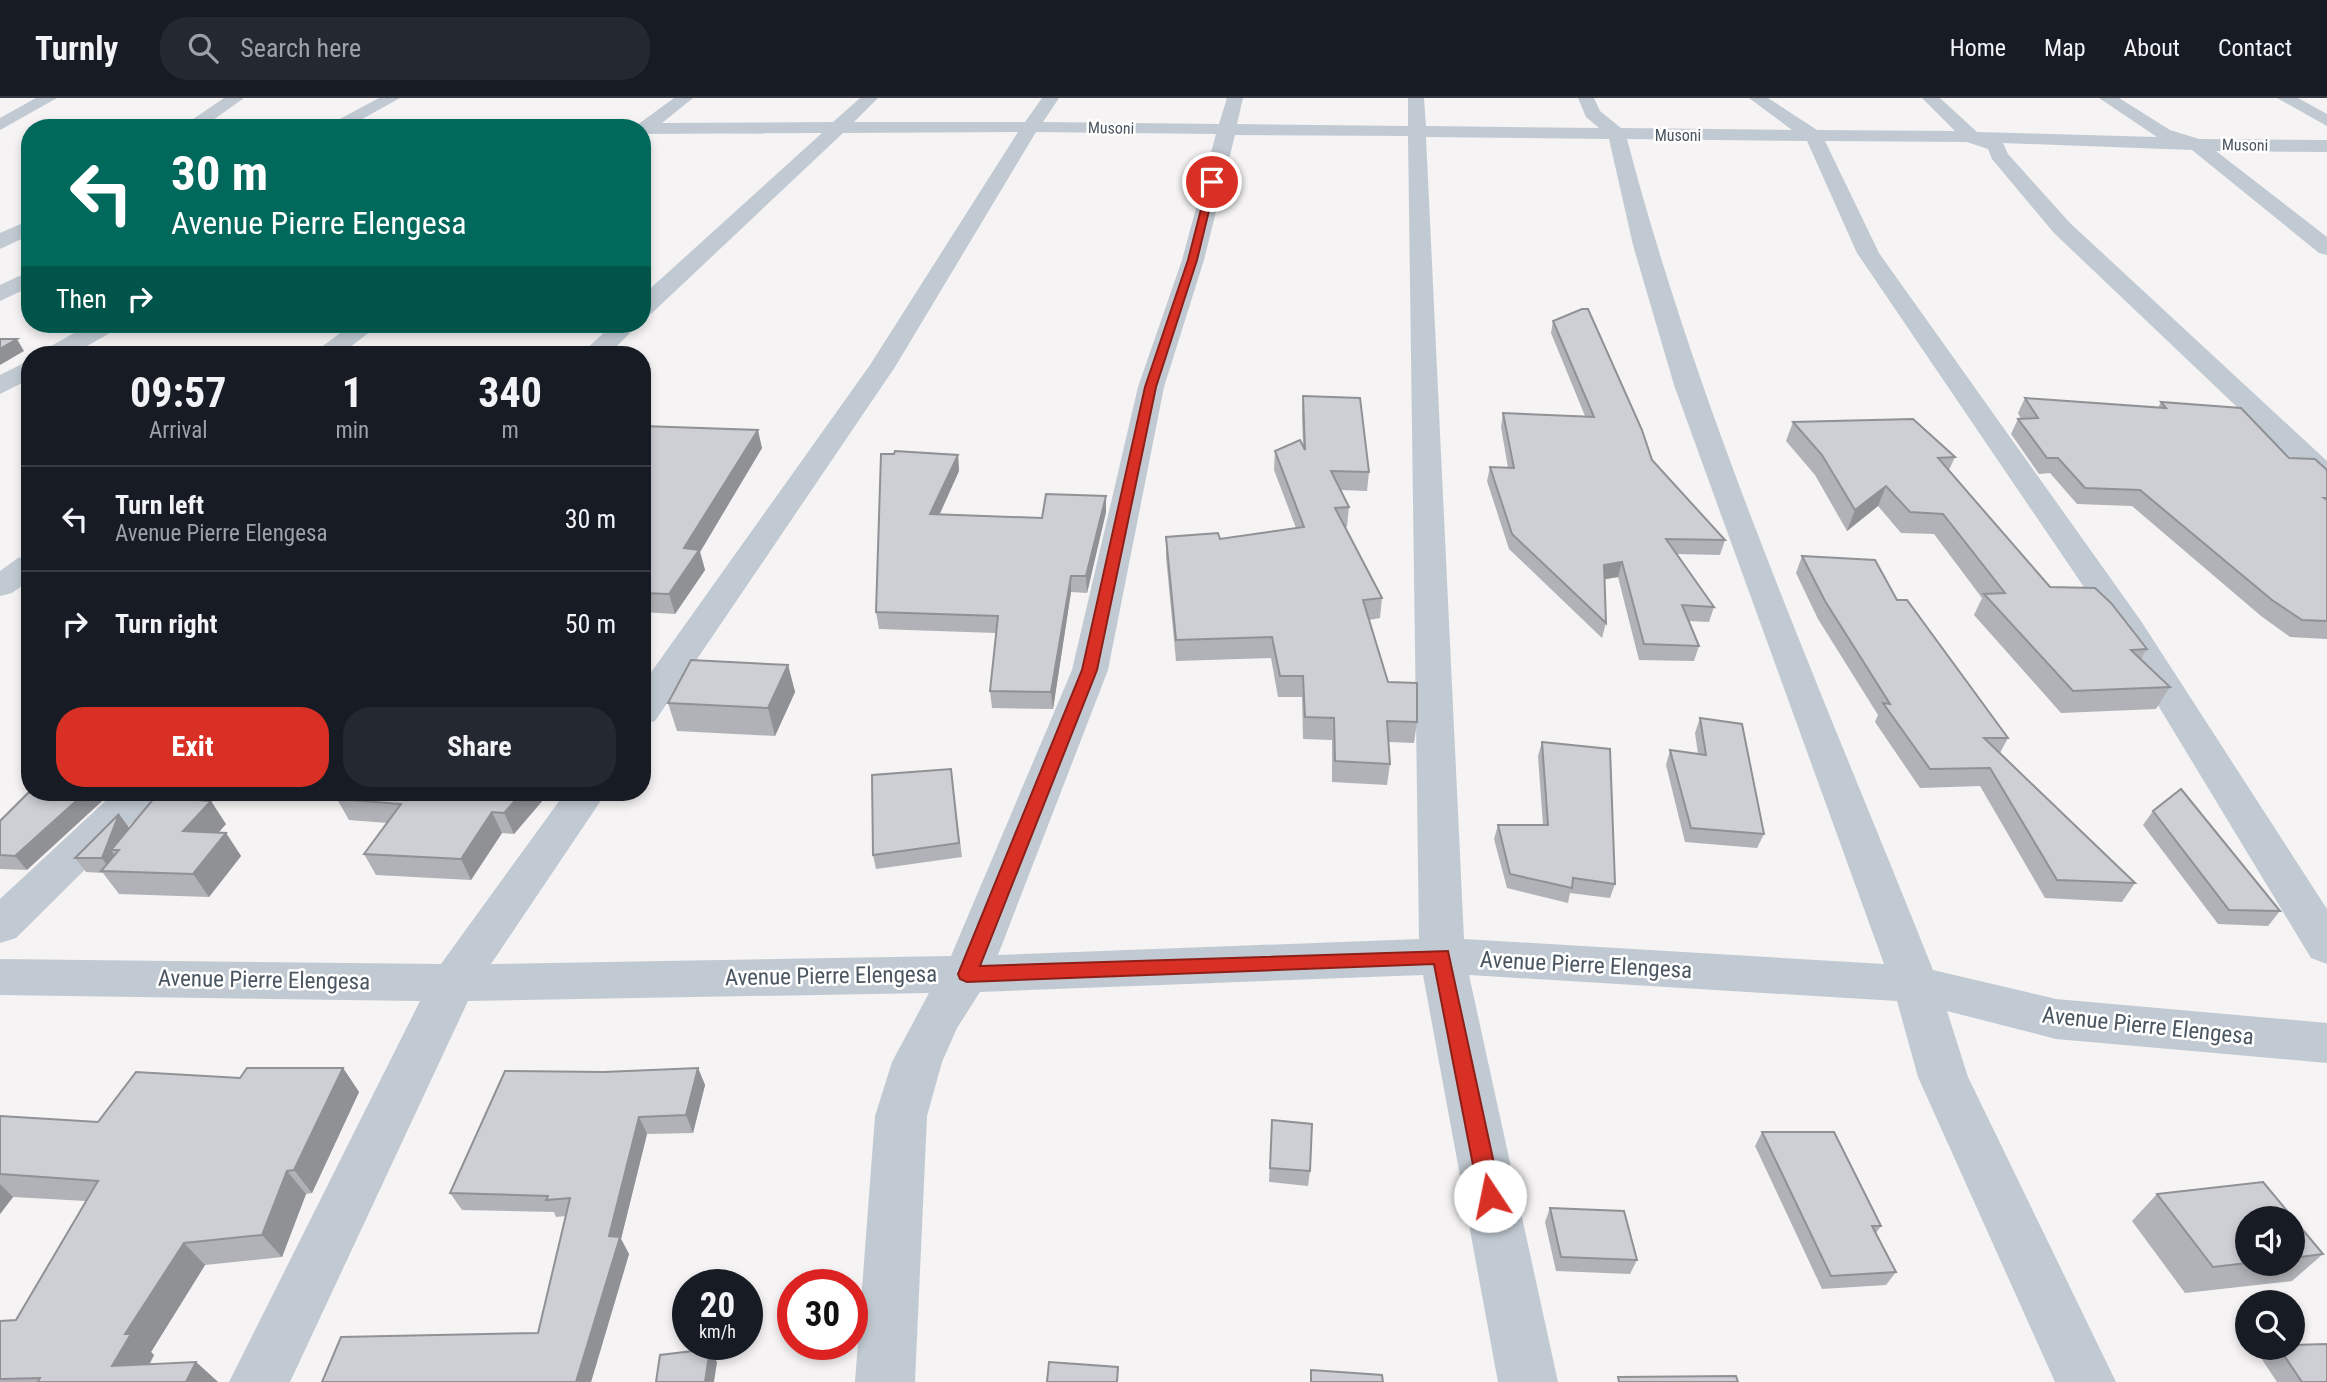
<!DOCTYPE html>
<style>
body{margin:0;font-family:"Roboto Condensed",sans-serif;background:#242831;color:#f1f3f6;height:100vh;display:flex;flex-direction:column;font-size:26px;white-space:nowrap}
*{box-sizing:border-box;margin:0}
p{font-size:23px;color:#9ea1a6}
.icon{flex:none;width:38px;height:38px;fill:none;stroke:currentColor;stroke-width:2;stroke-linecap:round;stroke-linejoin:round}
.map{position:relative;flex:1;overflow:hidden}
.panel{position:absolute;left:21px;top:248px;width:630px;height:455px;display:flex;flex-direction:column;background:#171b24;border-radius:28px;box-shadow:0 4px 10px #0003}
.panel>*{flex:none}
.banner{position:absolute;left:21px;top:21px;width:630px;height:214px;border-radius:28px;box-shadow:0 4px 10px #0003;background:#00695c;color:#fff;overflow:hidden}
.buttons{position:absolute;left:2235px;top:1108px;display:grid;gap:14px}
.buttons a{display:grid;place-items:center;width:70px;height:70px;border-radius:50%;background:#171b24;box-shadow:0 4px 10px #0003;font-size:35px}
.speed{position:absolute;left:672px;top:1171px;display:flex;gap:14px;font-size:35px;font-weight:700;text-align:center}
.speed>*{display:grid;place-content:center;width:91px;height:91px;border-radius:50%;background:#171b24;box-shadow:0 4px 10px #0003;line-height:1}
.speed small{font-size:18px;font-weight:400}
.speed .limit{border:10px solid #d22;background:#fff;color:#111}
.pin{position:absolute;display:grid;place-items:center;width:60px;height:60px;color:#fff;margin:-30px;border:4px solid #fff;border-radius:50%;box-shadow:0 2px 7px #0007}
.me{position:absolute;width:77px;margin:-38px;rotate:349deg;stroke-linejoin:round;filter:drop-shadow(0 0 5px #0008)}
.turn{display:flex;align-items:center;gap:24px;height:147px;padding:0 35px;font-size:32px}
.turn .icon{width:91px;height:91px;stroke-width:2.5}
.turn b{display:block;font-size:49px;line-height:60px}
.then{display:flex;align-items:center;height:66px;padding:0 35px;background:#0003;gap:14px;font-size:26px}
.eta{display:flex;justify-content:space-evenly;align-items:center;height:119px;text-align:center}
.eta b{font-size:42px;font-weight:700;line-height:49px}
.button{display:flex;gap:14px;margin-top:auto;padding:14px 35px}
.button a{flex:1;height:80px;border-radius:28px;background:#d93025;color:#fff;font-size:28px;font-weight:700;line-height:80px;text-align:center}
.button a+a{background:#242831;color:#f1f3f6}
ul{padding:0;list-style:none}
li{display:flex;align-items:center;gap:21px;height:105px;padding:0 35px;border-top:2px solid #363941}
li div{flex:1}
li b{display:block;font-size:26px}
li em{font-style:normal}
header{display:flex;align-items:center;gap:42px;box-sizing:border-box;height:98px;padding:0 35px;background:#171b24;border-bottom:2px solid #363941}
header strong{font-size:33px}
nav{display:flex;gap:38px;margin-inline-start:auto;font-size:24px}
.search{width:490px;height:63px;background:#242831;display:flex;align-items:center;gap:18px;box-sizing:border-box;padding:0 24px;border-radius:28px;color:#9ea1a6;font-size:26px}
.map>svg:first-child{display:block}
</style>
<header>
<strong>Turnly</strong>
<div class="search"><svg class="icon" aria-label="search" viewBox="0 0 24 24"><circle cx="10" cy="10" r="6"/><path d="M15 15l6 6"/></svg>Search here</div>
<nav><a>Home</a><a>Map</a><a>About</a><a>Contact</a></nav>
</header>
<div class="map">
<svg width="2327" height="1284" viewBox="0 0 2327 1284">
<rect width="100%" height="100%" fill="#f5f3f3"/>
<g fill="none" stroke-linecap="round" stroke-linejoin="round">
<g fill="#c1cad2" fill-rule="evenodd">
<path d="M36,0H57L0,32V20Z"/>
<path d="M224,0H244L202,30H180Z"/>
<path d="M379,0H400L346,30H323Z"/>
<path d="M674,0H693L662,25L833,24L860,0H878L854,24H1025L1042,0H1059L1043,24L1219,26L1227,0H1243L1237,26L1408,28V0H1424L1426,28L1599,30L1586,19L1578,0H1594L1600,13L1621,30L1792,32L1749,0H1768L1817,32L1955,33L1922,0H1940L1977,34L2157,39L2099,0H2119L2170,32L2199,41L2327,42V54L2216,53L2327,139V157L2319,155L2192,52L2003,45L2008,56L2070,125L2327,363V388L2317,385L2054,135L1992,61L1988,51L1967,44L1825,43L1879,155L2141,523L2327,811V866L2311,860L2107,523L1857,155L1807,43L1627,41C1702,327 1824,598 1933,872L2056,901L2327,925V965L2056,941L1947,913L1968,979L2116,1284H2055L1918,979L1897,903L1469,877L1558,1284H1498L1423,877L980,894L957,930L942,964L927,1018L915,1284H855L875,1018L892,964L929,895L468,903L290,1284H229L420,903L0,897V861L441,866L565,695H606L491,866L951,858L1072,572L1138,289L1182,162L1216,36L1036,34L895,269L655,623L642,626V587L870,267L1018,34L843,35L651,216L642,218V198L822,35L642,36V30H633ZM1235,37L1408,38L1419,841L998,857L1108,572L1164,289L1204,162ZM1426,39L1609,41L1633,147L1674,287L1884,866L1464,841Z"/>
<path d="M2277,0H2298L2327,16V28Z"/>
<path d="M30,122V137L0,151V135Z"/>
<path d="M30,173V189L0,203V187Z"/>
<path d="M90,226H120L117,231L71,257H40L44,252Z"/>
<path d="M352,226H380L340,257H311Z"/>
<path d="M613,226H639L608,257H580Z"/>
<path d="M30,262V281L0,296V277Z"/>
<path d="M30,457V482L12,495L0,498V473L18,460Z"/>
<path d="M114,695H158L152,705L16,840L0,845V801Z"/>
</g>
</g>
<g fill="#b0b2b7" fill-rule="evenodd">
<path d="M1553,223L1652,362L1725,442L1720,457L1676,456L1714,509L1709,524L1688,523L1699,548L1694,563L1639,562L1618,479L1605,481L1606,525L1602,540L1509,451L1487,383L1490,369L1508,370L1501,329L1503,315L1585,318L1551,235Z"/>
<path d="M1303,298L1369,374L1367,393L1341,392L1349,409L1347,429H1345L1382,500L1380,520L1369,522L1388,584L1417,624L1414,645L1389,644L1390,666L1387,687L1332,684V642L1303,641L1302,599H1278L1271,560L1176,563L1166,459V439L1220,441L1296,430L1274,372L1275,353L1303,348L1302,317Z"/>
<path d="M2025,300L2158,310L2161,304L2289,360L2327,372V541L2290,539L2261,518L2132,408L2077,406L2050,375L2039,376L2011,336L2018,321H2021L2018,315Z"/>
<path d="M1793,324L1955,359L1949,372L2050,489L2147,551L2141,561L2170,589L2156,611L2061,615L1974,517L1982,500L1934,436L1901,435L1878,408L1847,433L1815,377L1786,343Z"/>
<path d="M642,328L762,350L700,454L705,472L675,516L642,514Z"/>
<path d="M958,357L959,373L940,416L1042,420L1106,414L1087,495L1071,494L1053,611L992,610L990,593L996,535L879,531L876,514Z"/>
<path d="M1802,458L1897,502L2008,640L2000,655L2135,785L2122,804L2045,800L1980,688L1920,690L1875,624L1878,617L1818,521L1796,475Z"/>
<path d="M788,567L795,594L775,638L677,633L668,605Z"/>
<path d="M1700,620L1764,736L1757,750L1685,744L1666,667L1670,652L1698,656L1695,635Z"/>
<path d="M1542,644L1615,786L1610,800L1570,795L1568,805L1507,790L1494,741L1498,727H1543L1538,658Z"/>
<path d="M951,671L962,759L876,771L873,757Z"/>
<path d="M342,695H549L514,736L502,735L471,782L376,777L364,756L387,725L349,722L337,701Z"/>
<path d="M2153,713L2280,813L2268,828L2218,826L2143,727Z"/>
<path d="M119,716L129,730L226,726L218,735H226L241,758L209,799L119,796L103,775L86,774L75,760Z"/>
<path d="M0,723L27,772L0,771Z"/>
<path d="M343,970L359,994L312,1095L306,1096L282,1159L205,1167L151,1254L154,1257L150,1266L196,1264L218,1284H0V1223L16,1222L86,1103L13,1099L0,1116V1018L98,1024L240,980Z"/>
<path d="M698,970L705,987L693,1035L647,1036L621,1141L629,1156L591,1284H322L538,1235L566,1118L556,1119L554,1114L462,1112L450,1095L604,974Z"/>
<path d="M1272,1022L1310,1073L1308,1088L1269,1084Z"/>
<path d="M1762,1034L1881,1128L1876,1135L1896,1174L1886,1187L1822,1191L1755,1048Z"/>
<path d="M2263,1084L2323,1156L2292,1183L2185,1195L2132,1123L2157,1096ZM2247,1120H2292V1166H2247Z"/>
<path d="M1550,1110L1637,1162L1630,1176L1556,1173L1545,1124Z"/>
<path d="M2274,1250H2292L2327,1284H2277L2261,1260Z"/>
</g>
<g fill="#909195">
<path d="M17,241L24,253L0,267V251Z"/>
<path d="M758,332L762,350L700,454L705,472L675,516L669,496L684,450Z"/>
<path d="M958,357L959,373L932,432L930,416Z"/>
<path d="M1886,388L1878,408L1847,433L1855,412Z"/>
<path d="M1106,398V414L1087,495L1086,478Z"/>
<path d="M1622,464L1618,479L1601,482L1604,467Z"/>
<path d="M1071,478V494L1053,611L1051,594Z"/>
<path d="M788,567L795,594L775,638L768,610Z"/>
<path d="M85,695H111L27,772L15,758Z"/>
<path d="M522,695H549L514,736L504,715Z"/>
<path d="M211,703L226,726L199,757L183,733Z"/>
<path d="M492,714L502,735L471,782L461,761Z"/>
<path d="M119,716L130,731L119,752H111L118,762L111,773L102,760Z"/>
<path d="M226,735L241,758L209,799L193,776Z"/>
<path d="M343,970L359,994L312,1095L294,1072Z"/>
<path d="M698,970L705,987L693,1035L686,1017Z"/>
<path d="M639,1019L647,1036L621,1141L629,1156L591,1284H576L609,1138Z"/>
<path d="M287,1073L306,1096L282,1159L262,1137Z"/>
<path d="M0,1086L13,1099L0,1116Z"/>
<path d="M184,1145L205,1167L151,1254L154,1257L139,1284L112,1268L125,1236Z"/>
<path d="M710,1251L717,1264L714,1284H705Z"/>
<path d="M196,1264L218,1284H186Z"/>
</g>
<g fill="#cdcfd5" stroke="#909195" stroke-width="2">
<path d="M1582,211H1588L1642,332L1652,362L1725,442L1666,441L1714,509L1682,507L1699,548L1644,546L1622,464L1604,467L1606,525L1512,436L1490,369L1514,370L1503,315L1594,319L1553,223Z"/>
<path d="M0,241H17L0,251Z"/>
<path d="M1303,298L1360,300L1369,374L1331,373L1349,409L1335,410L1382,500L1363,502L1388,584L1417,585V624L1387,623L1390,666L1335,663L1334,620L1305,619L1303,578H1280L1272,539L1176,542L1166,439L1218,435L1220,441L1304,429L1275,353L1300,342L1305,352Z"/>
<path d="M2025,300L2166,310L2161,304L2241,310L2289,360L2315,361L2327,372V400H2324L2327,402V523L2302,522L2272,502L2140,392L2085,390L2058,360H2047L2018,321L2038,320Z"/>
<path d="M1913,321L1955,359L1938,360L2050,489L2095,490L2111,505L2147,551L2131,552L2170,589L2073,593L1984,496L2005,495L1943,416L1910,414L1886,388L1855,412L1822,357L1793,324Z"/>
<path d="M642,328L758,332L684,450L699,452L669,496L642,495Z"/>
<path d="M895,353L958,357L930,416L1042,420L1046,396L1106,398L1086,478H1071L1051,594L990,593L998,518L876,514L881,356H894Z"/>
<path d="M1802,458L1875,462L1897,502H1907L2008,640H1984L2135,785L2057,782L1990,670L1930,671L1883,605L1890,606L1825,503Z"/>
<path d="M691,562L788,567L768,610L668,605Z"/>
<path d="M1700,620L1742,626L1764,736L1691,730L1670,652L1706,657Z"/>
<path d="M1542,644L1610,651L1615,786L1573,780L1572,790L1510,776L1498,727H1548Z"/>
<path d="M951,671L959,745L873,757L872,677Z"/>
<path d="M2181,691L2280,813L2229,812L2153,713Z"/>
<path d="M30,693V695H85L15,758L0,757V723Z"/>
<path d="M342,695H522L504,715L492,714L461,761L364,756L401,706L337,701Z"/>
<path d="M155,699L211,703L183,733L226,735L193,776L101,773L119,752H111Z"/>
<path d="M119,716L102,760H75Z"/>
<path d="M247,970H343L294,1072L287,1073L262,1137L184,1145L125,1236H131L112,1268L196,1264L186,1284H38L40,1280L0,1281V1223L16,1222L98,1083L0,1076V1018L98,1024L136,974L240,980Z"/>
<path d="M698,970L686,1017L639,1019L609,1138L620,1139L576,1284H322L341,1239L538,1235L570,1100L546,1102L548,1098L450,1095L505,973L604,974Z"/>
<path d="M1272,1022L1312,1026L1310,1073L1270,1070Z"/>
<path d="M1762,1034H1834L1881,1128H1872L1896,1174L1831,1178Z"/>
<path d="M2263,1084L2323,1156L2292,1160V1120H2247V1165L2213,1169L2157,1096Z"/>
<path d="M1550,1110L1624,1113L1637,1162L1561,1159Z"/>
<path d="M2327,1246V1284H2302L2279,1250H2292V1247Z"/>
<path d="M710,1251L705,1284H656L660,1257Z"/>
<path d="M1049,1264L1118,1269L1117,1284H1047Z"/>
<path d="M1311,1272L1382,1277L1383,1284H1311Z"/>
<path d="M1736,1278L1738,1284H1619L1618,1279Z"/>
</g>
<path fill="#d93025" stroke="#8d1f18" stroke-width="2" d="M1212,81L1216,84L1197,162L1156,289L1097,572L980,868L1448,853L1501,1098L1498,1105L1490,1108L1482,1105L1479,1098L1434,866L967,884L960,881L958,876L1082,572L1145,289L1188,162L1208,84Z"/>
<g text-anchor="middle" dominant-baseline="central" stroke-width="5" stroke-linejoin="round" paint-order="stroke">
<g font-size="16" fill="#4a5661" stroke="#fff">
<text transform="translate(1111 30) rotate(1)">Musoni</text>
<text x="1678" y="37">Musoni</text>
<text transform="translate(2245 47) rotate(1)">Musoni</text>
</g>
<g font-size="23" fill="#4a5661" stroke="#fff">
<text transform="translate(1586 867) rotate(3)">Avenue Pierre Elengesa</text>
<text transform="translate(831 878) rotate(-1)">Avenue Pierre Elengesa</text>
<text transform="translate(264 882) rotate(1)">Avenue Pierre Elengesa</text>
<text transform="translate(2148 928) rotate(6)">Avenue Pierre Elengesa</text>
</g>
</g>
</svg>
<div class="buttons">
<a><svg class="icon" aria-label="sound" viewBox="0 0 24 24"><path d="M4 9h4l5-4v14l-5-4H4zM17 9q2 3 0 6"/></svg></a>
<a><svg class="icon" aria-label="search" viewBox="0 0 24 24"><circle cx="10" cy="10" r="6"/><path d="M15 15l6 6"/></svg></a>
</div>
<div class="speed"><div>20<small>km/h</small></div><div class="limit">30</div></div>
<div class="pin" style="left:1212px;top:84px;background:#d93025"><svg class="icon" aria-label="arrive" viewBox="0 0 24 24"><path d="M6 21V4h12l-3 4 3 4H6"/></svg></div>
<svg class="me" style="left:1490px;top:1098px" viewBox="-20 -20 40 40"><circle r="19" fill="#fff"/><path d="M0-13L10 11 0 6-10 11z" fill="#d93025"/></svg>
<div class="banner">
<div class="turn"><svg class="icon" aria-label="left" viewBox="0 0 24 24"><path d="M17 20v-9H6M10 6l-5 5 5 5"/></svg><div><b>30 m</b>Avenue Pierre Elengesa</div></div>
<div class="then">Then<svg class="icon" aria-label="right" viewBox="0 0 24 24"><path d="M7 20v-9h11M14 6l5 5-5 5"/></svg></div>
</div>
<section class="panel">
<div class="eta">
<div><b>09:57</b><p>Arrival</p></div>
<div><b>1</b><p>min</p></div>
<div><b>340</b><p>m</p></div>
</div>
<ul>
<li><svg class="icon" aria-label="left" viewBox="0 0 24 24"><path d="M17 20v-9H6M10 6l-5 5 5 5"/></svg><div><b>Turn left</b><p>Avenue Pierre Elengesa</p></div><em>30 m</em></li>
<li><svg class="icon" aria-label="right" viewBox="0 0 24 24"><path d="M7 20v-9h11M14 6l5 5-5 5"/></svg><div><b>Turn right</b></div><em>50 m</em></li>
</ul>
<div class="button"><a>Exit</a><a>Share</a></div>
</section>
</div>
